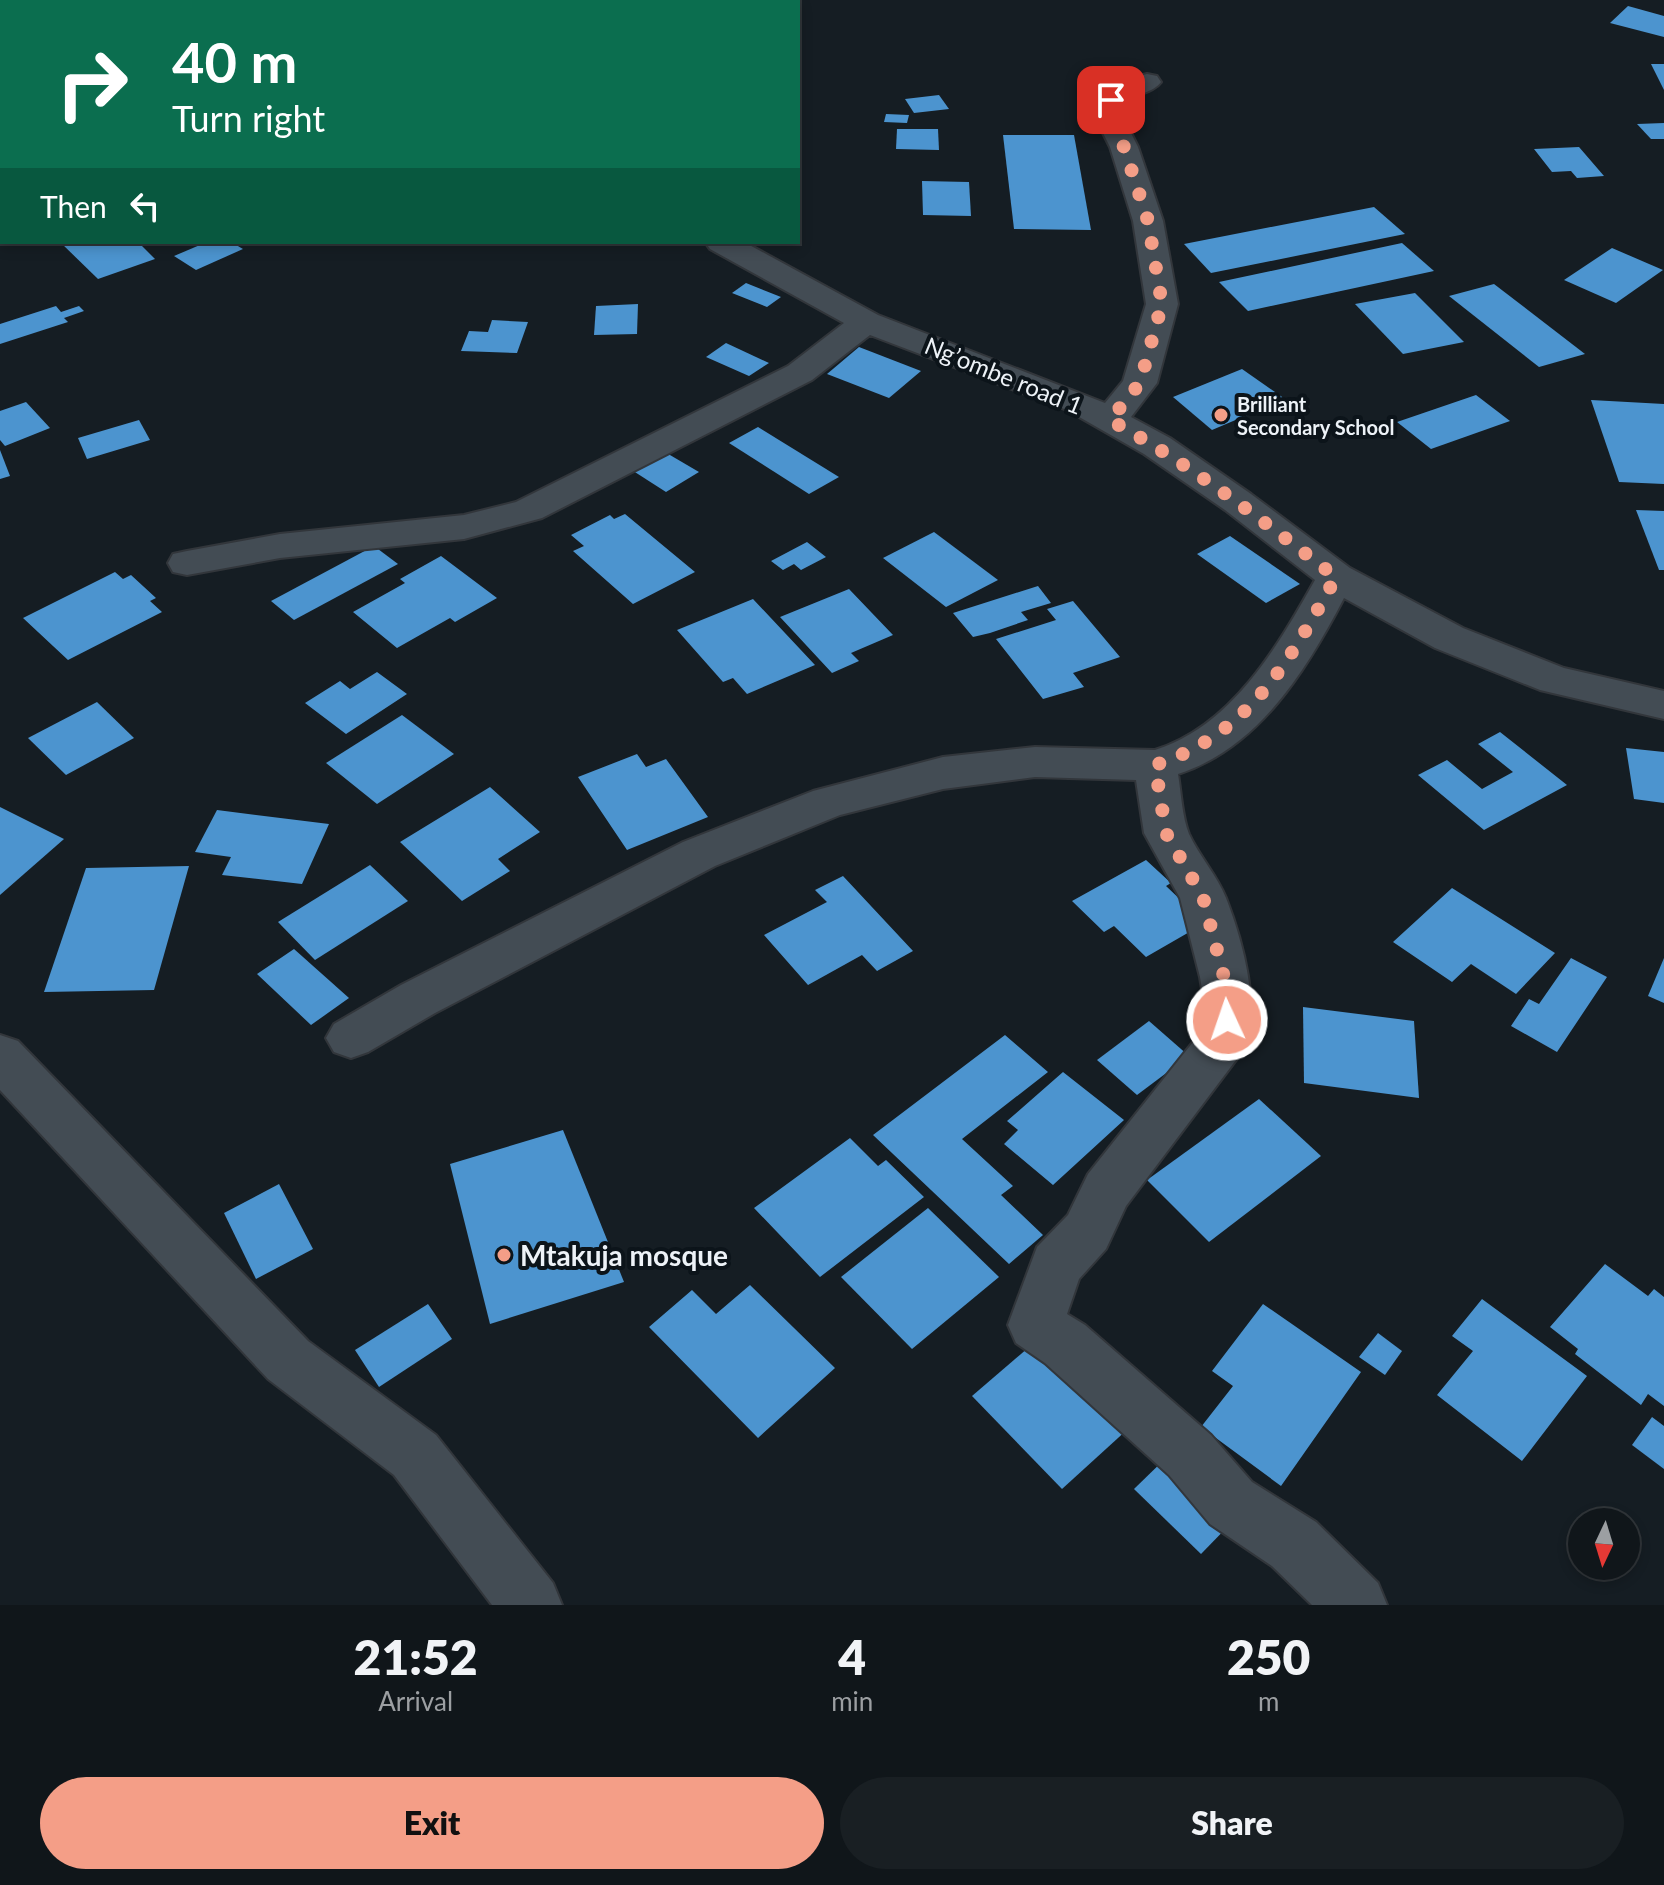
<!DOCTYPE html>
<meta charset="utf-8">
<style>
body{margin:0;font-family:Lato,sans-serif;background:#191f23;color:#f1f3f6;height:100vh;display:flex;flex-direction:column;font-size:30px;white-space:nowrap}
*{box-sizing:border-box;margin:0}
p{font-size:26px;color:#9c9fa2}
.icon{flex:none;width:44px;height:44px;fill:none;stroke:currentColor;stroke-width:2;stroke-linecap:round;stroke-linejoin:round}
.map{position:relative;height:1605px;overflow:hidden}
.drawer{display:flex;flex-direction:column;background:#10161a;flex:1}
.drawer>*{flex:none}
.banner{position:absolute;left:0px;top:0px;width:800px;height:244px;box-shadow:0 4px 12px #0003,0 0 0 2px #303539;background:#0b6e4f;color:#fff;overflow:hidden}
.needle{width:52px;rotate:184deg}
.tools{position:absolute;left:1568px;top:1508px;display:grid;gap:16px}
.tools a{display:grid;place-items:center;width:72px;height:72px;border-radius:50%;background:#10161a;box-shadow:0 4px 12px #0003,0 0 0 2px #303539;font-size:40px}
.pin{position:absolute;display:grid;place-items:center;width:68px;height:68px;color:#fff;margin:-34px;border-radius:16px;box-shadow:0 4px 12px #0006}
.me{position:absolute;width:88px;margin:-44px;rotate:357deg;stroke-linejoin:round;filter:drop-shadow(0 0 6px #0008)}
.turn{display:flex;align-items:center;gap:28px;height:168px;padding:0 40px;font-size:36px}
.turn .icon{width:104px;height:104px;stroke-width:2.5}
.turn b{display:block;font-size:56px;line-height:68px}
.then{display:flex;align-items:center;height:76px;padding:0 40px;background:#0003;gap:16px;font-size:30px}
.eta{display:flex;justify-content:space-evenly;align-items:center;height:136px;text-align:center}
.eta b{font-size:48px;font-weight:800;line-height:56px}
.button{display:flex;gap:16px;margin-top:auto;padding:16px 40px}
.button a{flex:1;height:92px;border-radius:48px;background:#f49e87;color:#111;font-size:32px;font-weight:800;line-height:92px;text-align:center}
.button a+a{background:#191f23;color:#f1f3f6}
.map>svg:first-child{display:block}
</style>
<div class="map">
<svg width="1664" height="1605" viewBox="0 0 1664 1605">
<rect width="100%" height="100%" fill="#151d23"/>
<g fill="#4c94cf">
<path d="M1628,6L1664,16V37L1610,23Z"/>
<path d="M1651,64H1664V90Z"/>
<path d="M939,95L949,109L914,113L905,99Z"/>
<path d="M886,114L909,115L907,123L884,122Z"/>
<path d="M1664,123V139H1651L1637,124Z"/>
<path d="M897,129H938L939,150L896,149Z"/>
<path d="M1003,135H1074L1091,230L1014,229Z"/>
<path d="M1579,147L1604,176L1577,178L1571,171L1552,172L1534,149Z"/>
<path d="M922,181L969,182L971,216L923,215Z"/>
<path d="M1374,207L1405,234L1211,273L1184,244Z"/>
<path d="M60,242H138L155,259L98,279Z"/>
<path d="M207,242H231L243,249L196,270L174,256Z"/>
<path d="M1402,243L1434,271L1248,311L1219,282Z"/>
<path d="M1612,248L1663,270L1616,303L1564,280Z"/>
<path d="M746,283L781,297L767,307L732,293Z"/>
<path d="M1494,284L1585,354L1539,367L1449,296Z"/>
<path d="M1415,293L1464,342L1403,354L1355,304Z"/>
<path d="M638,304L637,334L594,335L596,306Z"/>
<path d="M56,306L61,312L79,306L84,311L64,318L68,322L0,344V324Z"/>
<path d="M492,320L528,322L517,353L461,351L469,331L488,332Z"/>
<path d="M726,343L769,363L749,376L706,357Z"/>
<path d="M859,347L921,371L889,398L827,374Z"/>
<path d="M1242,369L1285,399L1212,430L1173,397Z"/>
<path d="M1476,395L1510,421L1431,449L1397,422Z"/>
<path d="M1591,400L1664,404V484L1619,482Z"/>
<path d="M26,402L50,428L5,446L0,440V411Z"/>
<path d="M139,420L150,440L87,459L78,438Z"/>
<path d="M758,427L839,477L809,494L729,443Z"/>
<path d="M658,448L699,472L666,492L627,467Z"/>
<path d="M0,450L10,476L0,479Z"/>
<path d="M1636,510L1664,511V570H1659Z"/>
<path d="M625,514L695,572L633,604L573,551L584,546L571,535L610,515L614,519Z"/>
<path d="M934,532L998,580L946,607L883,558Z"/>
<path d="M1230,536L1300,584L1266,603L1197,554Z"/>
<path d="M807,542L826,557L801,570L794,564L783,570L771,561Z"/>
<path d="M374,546L398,564L294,620L271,601Z"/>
<path d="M441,556L497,598L455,622L450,618L397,648L353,612L405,583L400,579Z"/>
<path d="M115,572L123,579L131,575L156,598L150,601L162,612L68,660L23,618Z"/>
<path d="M1038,586L1051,603L1021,612L1028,620L990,633L973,637L953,613Z"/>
<path d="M849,589L893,635L851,653L859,661L832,673L780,617Z"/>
<path d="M753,599L815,665L747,694L733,678L723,682L677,630Z"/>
<path d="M1073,601L1120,657L1073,673L1084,687L1043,699L996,639L1056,620L1047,609Z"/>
<path d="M377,672L407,694L346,734L305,703L340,681L350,689Z"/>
<path d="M97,702L134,738L66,775L28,738Z"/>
<path d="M402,715L454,754L377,804L326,763Z"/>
<path d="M1500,732L1567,785L1484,830L1418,775L1447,760L1482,789L1513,772L1478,744Z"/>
<path d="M1626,748L1664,752V803L1634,799Z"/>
<path d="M637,754L646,767L666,759L708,817L627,850L578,777Z"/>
<path d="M490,787L540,832L498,859L510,871L462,901L400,842Z"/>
<path d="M0,807L64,839L0,895Z"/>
<path d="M217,810L329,824L302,884L222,875L231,857L195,852Z"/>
<path d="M1146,860L1171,883L1166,886L1205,923L1146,957L1114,926L1104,932L1072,901Z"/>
<path d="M370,865L408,901L315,960L278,922Z"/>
<path d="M189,866L154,990L44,992L86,868Z"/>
<path d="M843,876L913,951L877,971L862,955L808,985L764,935L827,902L815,890Z"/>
<path d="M1452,888L1555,953L1516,994L1471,964L1452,982L1393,942Z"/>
<path d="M294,949L349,998L311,1025L257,974Z"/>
<path d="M1571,958L1607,977L1557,1052L1511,1026L1529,999L1539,1004Z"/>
<path d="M1664,958V1003L1648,996Z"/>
<path d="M1303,1007L1414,1021L1419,1098L1304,1083Z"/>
<path d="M1149,1021L1189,1056L1137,1095L1097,1060Z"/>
<path d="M1005,1035L1048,1072L962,1139L1013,1186L1001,1195L1043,1235L1009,1264L873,1135Z"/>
<path d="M1063,1072L1124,1120L1053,1185L1004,1144L1018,1130L1007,1121Z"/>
<path d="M1259,1099L1321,1156L1209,1242L1147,1180Z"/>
<path d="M563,1130L624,1282L490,1324L450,1164Z"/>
<path d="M850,1138L878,1166L886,1160L924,1197L820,1277L754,1208Z"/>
<path d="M279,1184L313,1249L256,1279L224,1213Z"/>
<path d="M928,1208L999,1277L912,1349L841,1277Z"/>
<path d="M1605,1264L1648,1296L1654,1289L1664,1297V1406L1648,1394L1641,1405L1575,1354L1578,1349L1550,1327Z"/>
<path d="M750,1285L835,1368L758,1438L649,1327L692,1290L716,1314Z"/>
<path d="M1482,1299L1587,1376L1522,1461L1437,1395L1473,1351L1452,1336Z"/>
<path d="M428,1304L452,1339L379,1387L355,1350Z"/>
<path d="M1263,1304L1361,1372L1281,1486L1201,1427L1233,1386L1212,1371Z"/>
<path d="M1378,1333L1402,1351L1385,1375L1359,1357Z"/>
<path d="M1035,1342L1129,1428L1062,1489L972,1396Z"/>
<path d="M1652,1417L1664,1426V1469L1632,1445Z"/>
<path d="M1170,1454L1237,1517L1201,1554L1134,1489Z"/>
</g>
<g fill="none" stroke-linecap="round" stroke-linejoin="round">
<g stroke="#32363b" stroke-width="4">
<g id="minor">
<rect x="360" y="0" width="26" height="2"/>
<path d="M1147,74L1157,76L1161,82C1153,93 1135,94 1124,103L1122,115L1138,147L1163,221L1178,304L1157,383L1131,417L1170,438L1251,494L1350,568L1463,628L1564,668L1664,691V719L1540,690L1435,648L1344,598C1307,669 1259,748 1178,774C1181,792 1182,817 1189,834C1199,856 1217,875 1226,898C1242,939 1263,1012 1242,1052L1126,1206L1106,1249L1079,1279L1067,1314L1085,1325L1211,1435L1252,1482L1316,1522L1378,1583L1387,1605H1312L1272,1566L1210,1524L1169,1475L1045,1363L1016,1343L1008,1325L1037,1247L1068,1215L1088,1174L1201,1032L1204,1002L1200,977L1180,898L1144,833L1136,780L1035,777L943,789L840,815L715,866L435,1013L368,1052L351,1058L334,1052L326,1038L334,1024L401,985L683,842L813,791L943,757L1035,747L1155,750C1232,726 1278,646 1315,580L1225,510L1144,454L1067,410L870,335L812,380L542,518L464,539L280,558L187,575L173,572L168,563L173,554L187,551L280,534L464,515L516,502L788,366L844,323L710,249L705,242H744L878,315L1105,403L1123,381L1146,304L1133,221L1110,147L1094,115L1097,100L1116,82Z"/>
<rect x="0" y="105" width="2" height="16"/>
<path d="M0,1035L18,1041L308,1341L436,1435L553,1583L562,1605H492L394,1475L268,1379L0,1090Z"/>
</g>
</g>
<use href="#minor" fill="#434c54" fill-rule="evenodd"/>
</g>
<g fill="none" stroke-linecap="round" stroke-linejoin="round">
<path stroke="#f49e87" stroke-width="14" stroke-dasharray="0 25.2" d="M1111,100L1108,115L1124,147L1148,221L1162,304L1140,383L1110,420C1191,465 1263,521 1336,577C1290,660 1250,734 1155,765L1166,833L1203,897L1224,977L1228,1002L1227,1020"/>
</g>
<g fill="#f49e87" stroke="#0c141a" stroke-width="3">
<circle cx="1221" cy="415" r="8"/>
<circle cx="504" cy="1255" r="8"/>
</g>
<g text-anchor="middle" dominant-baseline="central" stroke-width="8" stroke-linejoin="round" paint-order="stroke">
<g font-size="20" font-weight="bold" fill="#edf2f7" stroke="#0c141a" text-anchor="start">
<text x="1237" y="404">Brilliant<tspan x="1237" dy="23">Secondary School</tspan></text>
</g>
<g font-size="24" fill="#edf2f7" stroke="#0c141a">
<text transform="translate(1004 375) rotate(22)">Ng’ombe road 1</text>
</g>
<g font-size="28" font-weight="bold" fill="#edf2f7" stroke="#0c141a" text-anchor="start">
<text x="520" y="1255">Mtakuja mosque</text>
</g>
</g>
</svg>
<div class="tools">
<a><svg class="needle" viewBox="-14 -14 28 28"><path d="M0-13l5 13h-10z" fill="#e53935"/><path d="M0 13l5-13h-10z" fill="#9c9fa2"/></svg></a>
</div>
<div class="pin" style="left:1111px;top:100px;background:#d93025"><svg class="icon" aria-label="arrive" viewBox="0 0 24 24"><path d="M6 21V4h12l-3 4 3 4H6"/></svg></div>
<svg class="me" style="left:1227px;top:1020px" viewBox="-20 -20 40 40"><circle r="17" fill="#f49e87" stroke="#fff" stroke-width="3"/><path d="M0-11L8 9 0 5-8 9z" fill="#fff"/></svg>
<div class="banner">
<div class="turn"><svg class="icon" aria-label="right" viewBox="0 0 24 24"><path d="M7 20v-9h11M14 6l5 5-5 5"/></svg><div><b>40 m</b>Turn right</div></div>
<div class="then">Then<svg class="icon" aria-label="left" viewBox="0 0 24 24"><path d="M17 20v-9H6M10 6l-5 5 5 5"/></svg></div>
</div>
</div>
<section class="drawer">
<div class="eta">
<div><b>21:52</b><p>Arrival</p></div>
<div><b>4</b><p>min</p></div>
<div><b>250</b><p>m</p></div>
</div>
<div class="button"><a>Exit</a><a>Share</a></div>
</section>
